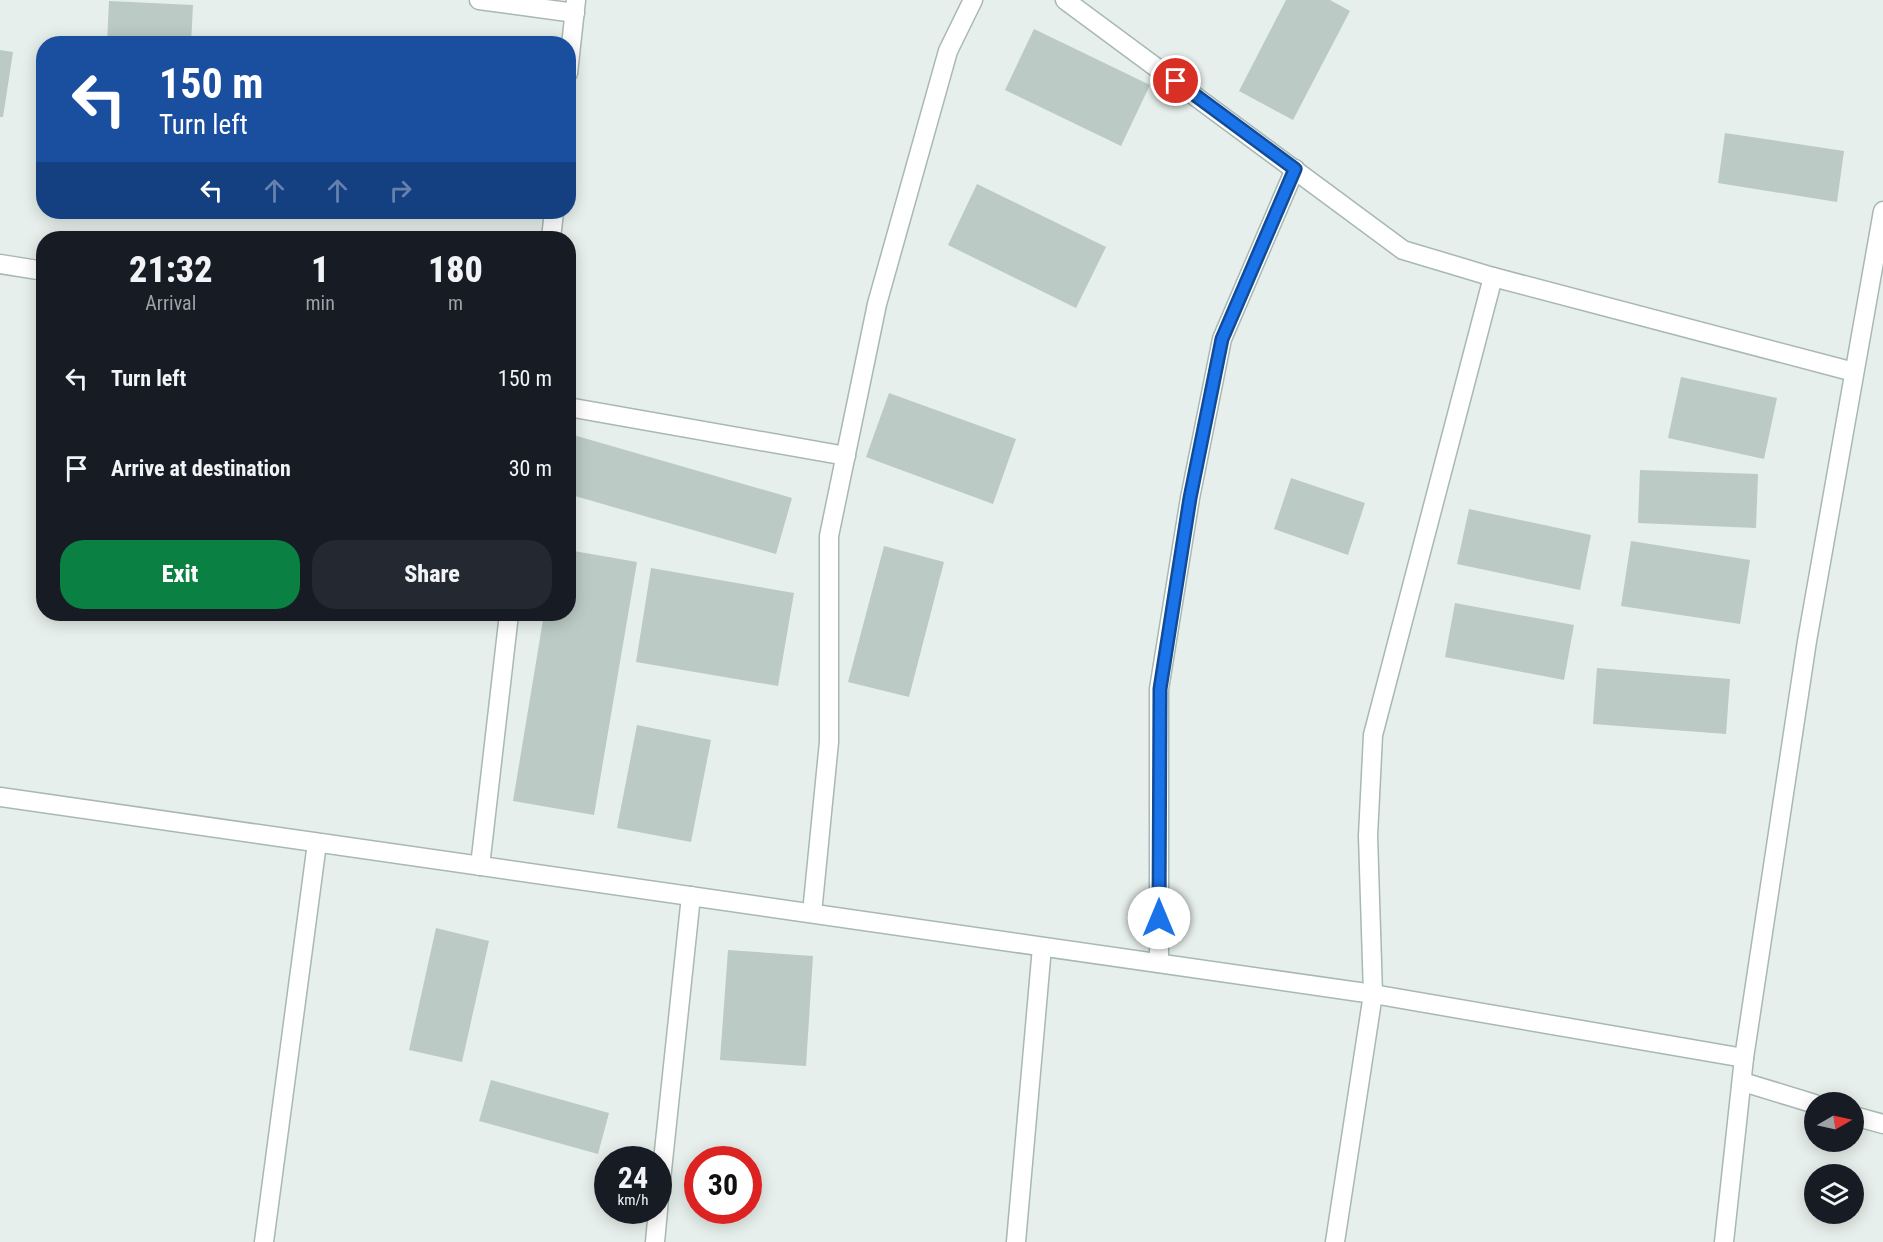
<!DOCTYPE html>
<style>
body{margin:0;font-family:"Roboto Condensed",sans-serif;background:#242831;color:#f1f3f6;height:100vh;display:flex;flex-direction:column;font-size:22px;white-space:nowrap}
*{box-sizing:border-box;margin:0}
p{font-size:20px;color:#9ea1a6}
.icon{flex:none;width:33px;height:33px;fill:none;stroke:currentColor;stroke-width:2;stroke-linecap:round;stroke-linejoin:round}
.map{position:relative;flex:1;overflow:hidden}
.drawer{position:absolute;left:36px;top:231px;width:540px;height:390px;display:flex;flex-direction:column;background:#171b24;border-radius:24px;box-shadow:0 3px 15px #0003}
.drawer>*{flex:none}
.top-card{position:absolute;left:36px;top:36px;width:540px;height:183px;border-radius:24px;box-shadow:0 3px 15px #0003;background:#1a4fa0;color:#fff;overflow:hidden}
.needle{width:39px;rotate:81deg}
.buttons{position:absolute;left:1804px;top:1092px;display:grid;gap:12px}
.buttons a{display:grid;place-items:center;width:60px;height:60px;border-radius:50%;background:#171b24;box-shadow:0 3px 15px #0003;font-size:30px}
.speed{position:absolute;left:594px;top:1146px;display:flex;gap:12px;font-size:30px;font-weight:700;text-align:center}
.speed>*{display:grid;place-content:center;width:78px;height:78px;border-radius:50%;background:#171b24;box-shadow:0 3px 15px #0003;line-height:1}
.speed small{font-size:15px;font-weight:400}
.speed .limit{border:9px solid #d22;background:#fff;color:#111}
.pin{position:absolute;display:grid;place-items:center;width:51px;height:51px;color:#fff;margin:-26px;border:3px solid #fff;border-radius:50%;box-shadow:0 2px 6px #0007}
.me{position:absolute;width:66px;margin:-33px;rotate:0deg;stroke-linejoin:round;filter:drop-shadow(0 0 4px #0008)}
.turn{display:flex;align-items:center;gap:21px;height:126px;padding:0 24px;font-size:27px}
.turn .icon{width:78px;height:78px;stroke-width:2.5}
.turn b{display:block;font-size:42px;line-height:51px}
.lanes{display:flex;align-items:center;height:57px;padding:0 24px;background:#0003;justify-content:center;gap:30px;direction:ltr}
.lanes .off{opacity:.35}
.eta{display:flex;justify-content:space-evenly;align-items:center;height:102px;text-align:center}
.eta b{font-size:36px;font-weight:800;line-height:42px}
.action{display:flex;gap:12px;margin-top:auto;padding:12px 24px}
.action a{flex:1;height:69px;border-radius:24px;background:#0b8043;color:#fff;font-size:24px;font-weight:800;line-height:69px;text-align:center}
.action a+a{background:#242831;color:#f1f3f6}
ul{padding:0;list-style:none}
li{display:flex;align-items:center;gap:18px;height:90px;padding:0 24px}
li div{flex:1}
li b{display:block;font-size:22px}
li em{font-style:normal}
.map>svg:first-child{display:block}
</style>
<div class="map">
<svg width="1883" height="1242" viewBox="0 0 1883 1242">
<rect width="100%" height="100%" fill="#e6efeb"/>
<g fill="#bbcac4">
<path d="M1286,0H1330L1350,11L1293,120L1239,91Z"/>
<path d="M109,1L193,5L191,44H107Z"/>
<path d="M1034,29L1150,85L1121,146L1005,90Z"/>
<path d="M0,50L13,52L3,117H0Z"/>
<path d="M1725,133L1844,151L1837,202L1718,183Z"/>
<path d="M977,184L1106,247L1076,308L948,245Z"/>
<path d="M1681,377L1777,398L1764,459L1668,438Z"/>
<path d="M889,393L1016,439L993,504L866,457Z"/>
<path d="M570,434L792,498L776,554L568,494Z"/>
<path d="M1640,470L1758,474L1756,528L1638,523Z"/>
<path d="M1291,478L1365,503L1348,555L1274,529Z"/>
<path d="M1469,509L1591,535L1580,590L1457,564Z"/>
<path d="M1631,541L1750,560L1740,624L1621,606Z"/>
<path d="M884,546L944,562L909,697L848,682Z"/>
<path d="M568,550L637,562L594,815L513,801L544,614H568Z"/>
<path d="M651,568L794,593L778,686L636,662Z"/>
<path d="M1455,603L1574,625L1564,680L1445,657Z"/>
<path d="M1597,668L1730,679L1726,734L1593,724Z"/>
<path d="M637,725L711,740L691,842L617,828Z"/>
<path d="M436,928L489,941L462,1062L409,1050Z"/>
<path d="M728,950L813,956L806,1066L720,1060Z"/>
<path d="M491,1080L609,1113L598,1154L479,1121Z"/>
</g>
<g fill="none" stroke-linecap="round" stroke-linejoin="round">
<g stroke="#a8b8b2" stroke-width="21">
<g id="minor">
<path d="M479,0L575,13"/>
<path d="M1065,0L1403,250L1493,277L1854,372"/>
<path d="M568,73L576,0"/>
<path d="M551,238L554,212"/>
<path d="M0,264L44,271"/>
<path d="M568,407L846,456"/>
<path d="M0,797L1373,994L1744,1058"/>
<path d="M480,866L509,614"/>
<path d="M812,913L829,742V536L877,304L948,51L973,0"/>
<path d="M1159,963V689L1190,498L1222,339L1295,169"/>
<path d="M1743,1082L1815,1104"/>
<path d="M1854,1116L1883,1124"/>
<path d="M658,1208L691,896"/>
<path d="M264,1242L317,843"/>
<path d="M655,1242L658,1210"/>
<path d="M1016,1242L1042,947"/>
<path d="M1335,1242L1373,994L1368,836L1373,735L1493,277"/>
<path d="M1724,1242L1744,1058L1807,641L1883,211"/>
</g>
</g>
<use href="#minor" stroke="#fff" stroke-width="18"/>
</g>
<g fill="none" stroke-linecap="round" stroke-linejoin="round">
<g stroke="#114b97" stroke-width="15">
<path id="route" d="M1159,918L1160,689L1190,498L1222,339L1295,169L1176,81"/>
</g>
<use href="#route" stroke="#1a73e8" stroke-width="10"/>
</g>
</svg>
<div class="buttons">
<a><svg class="needle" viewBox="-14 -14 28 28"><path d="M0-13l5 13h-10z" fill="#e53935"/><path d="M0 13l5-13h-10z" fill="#9ea1a6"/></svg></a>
<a><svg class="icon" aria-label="layers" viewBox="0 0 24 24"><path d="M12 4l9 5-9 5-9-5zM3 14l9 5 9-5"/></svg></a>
</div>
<div class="speed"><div>24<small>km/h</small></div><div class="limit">30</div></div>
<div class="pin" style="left:1176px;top:81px;background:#d93025"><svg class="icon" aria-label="arrive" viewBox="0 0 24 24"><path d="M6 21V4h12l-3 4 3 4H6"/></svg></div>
<svg class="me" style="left:1159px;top:918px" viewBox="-20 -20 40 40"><circle r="19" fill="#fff"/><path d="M0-13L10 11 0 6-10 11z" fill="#1a73e8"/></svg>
<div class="top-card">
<div class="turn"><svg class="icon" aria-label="left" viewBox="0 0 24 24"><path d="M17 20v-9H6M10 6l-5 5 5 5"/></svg><div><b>150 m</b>Turn left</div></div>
<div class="lanes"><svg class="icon" aria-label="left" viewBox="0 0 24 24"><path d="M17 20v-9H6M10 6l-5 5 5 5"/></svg><svg class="icon off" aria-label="ahead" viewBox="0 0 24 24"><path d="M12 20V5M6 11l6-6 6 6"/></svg><svg class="icon off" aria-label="ahead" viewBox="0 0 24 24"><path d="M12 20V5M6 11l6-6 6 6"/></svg><svg class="icon off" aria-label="right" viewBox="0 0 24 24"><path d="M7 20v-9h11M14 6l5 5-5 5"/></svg></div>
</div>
<section class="drawer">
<div class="eta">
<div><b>21:32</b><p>Arrival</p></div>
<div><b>1</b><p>min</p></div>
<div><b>180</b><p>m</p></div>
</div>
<ul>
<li><svg class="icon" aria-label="left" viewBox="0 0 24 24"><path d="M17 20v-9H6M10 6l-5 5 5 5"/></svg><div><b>Turn left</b></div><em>150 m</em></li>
<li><svg class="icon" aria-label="arrive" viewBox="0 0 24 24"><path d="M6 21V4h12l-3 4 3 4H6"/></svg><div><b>Arrive at destination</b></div><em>30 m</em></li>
</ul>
<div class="action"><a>Exit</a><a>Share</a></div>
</section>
</div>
